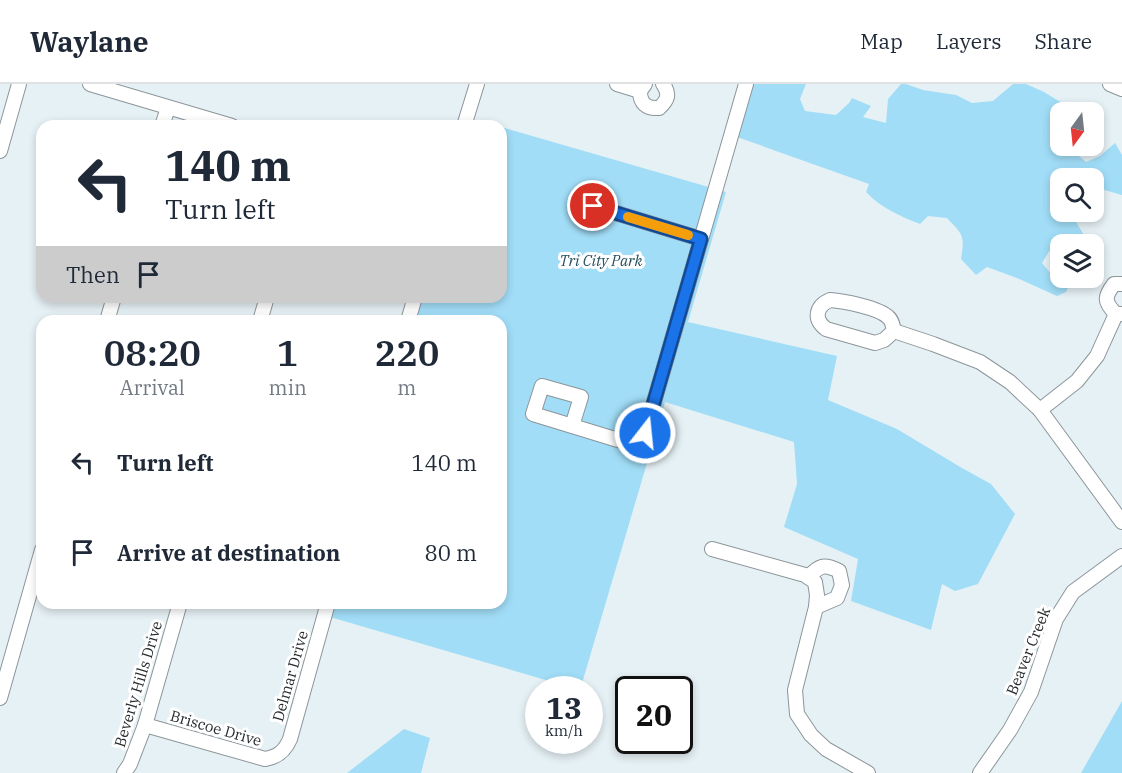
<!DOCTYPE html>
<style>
body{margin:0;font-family:"IBM Plex Serif",serif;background:#f6f6f7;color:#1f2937;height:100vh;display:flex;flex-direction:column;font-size:22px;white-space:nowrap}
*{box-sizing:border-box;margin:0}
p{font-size:20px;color:#747a83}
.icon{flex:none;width:33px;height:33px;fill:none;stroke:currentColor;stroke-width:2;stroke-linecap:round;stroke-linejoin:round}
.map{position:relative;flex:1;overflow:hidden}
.details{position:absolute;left:36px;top:231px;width:471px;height:294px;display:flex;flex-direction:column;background:#fff;border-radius:18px;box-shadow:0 3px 9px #0003}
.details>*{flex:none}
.guide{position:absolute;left:36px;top:36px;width:471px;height:183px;border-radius:18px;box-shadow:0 3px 9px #0003;background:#fff;color:#1f2937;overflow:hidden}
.needle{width:39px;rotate:195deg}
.buttons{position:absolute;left:1050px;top:18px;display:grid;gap:12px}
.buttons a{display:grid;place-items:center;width:54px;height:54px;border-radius:12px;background:#fff;box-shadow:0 3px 9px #0003;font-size:30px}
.speed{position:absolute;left:525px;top:592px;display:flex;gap:12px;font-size:30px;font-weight:700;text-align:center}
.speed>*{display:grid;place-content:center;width:78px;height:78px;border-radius:50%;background:#fff;box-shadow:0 3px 9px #0003;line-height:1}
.speed small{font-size:15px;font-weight:400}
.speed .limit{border:3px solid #111;border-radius:9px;background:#fff;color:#111}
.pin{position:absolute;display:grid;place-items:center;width:51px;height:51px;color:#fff;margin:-26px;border:3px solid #fff;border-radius:50%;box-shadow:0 2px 6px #0007}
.me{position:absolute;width:66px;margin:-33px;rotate:16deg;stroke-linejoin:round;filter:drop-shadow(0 0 4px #0008)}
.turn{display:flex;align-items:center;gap:21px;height:126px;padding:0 30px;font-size:27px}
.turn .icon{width:78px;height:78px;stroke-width:2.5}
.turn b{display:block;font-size:42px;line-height:51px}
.then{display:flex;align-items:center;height:57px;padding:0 30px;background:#0003;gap:12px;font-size:22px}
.eta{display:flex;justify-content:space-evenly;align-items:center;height:102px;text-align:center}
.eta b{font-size:36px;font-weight:600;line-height:42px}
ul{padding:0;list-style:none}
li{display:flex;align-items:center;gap:18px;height:90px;padding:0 30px}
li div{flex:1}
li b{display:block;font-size:22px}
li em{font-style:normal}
header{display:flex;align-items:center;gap:36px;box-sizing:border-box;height:84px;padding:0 30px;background:#fff;border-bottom:2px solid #e0e1e3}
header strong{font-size:28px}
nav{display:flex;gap:33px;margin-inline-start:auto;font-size:21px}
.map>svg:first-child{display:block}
</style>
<header>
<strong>Waylane</strong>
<nav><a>Map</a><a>Layers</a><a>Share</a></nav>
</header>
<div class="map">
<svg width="1122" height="689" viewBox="0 0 1122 689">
<rect width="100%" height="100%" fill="#e6f1f5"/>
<g fill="#a1ddf7">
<path d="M753,0H806L800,15L805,27L836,31L849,19L852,14L871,22L863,33L886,39L888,15L901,0H906L923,6L956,11L972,19L993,17L1013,0H1026L1044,8L1057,16L1081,28H1060V62H1074V68L1086,78L1100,72L1115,59L1122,71V111L1094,103V94L1059,93L1060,96V128H1070L1084,151L1082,156H1056L1042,179L1052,191L1070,200L1066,208L1057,212L1017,194L987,183L976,191L961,175C965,151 963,151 947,134L928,132L920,140C900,132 881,124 866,108L869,100L737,53Z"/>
<path d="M501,43L726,108L688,238L837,272L828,316L897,345L962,384L991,400L1015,430L978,500L955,507L942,500L931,546L851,517L858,475L784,443L797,400L794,358L665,318L580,606L330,533L334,519H501V237H415L422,213H501Z"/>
<path d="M1122,617V689H1081Z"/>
<path d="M404,645L430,654L421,689H347Z"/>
</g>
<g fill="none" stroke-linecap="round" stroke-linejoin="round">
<g stroke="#8c959a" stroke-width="16">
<g id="minor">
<path d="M90,0L232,42"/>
<path d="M617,0L640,7"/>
<path d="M645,0L640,7C640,19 646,25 659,24C668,16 670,10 663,0"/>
<path d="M1110,0L1122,5"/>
<path d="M162,42L168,24"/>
<path d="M464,42L477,0"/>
<path d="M0,67L19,0"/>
<path d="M593,122L701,155"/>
<path d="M1122,200H1114C1104,213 1104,218 1116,230H1122"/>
<path d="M830,216C844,217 879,224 888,233C892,236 893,242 894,247L884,256L875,259L826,245C813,235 816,222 830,216Z"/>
<path d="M107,237L114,213"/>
<path d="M260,237L267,213"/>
<path d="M408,237L415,213"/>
<path d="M894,247L933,260L980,278L1010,298L1040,326L1122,438"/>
<path d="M1040,326L1077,297L1097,272L1116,230"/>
<path d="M572,342L581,313L542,302L533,330L618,356C630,359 639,360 645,349L746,0"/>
<path d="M712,465L805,491L815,498L817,511L816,523L795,606L797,630L811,651L826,665L868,689"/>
<path d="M808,493C820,482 823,479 839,487L842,501L837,514L816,523"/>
<path d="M0,614L42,466"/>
<path d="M145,641L265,675C278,673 285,667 290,655L328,519"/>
<path d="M124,689L130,680L145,641L180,519"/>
<path d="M980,689L1010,646L1031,608L1056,535L1073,508L1122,472"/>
</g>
</g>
<use href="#minor" stroke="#fff" stroke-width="14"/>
</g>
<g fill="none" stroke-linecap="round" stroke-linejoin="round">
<g stroke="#114b97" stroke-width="15">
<path id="route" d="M593,122L701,155L645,349"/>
</g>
<use href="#route" stroke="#1a73e8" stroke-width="10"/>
<path stroke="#f59e0b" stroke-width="10" d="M628,133L688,151"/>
</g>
<g text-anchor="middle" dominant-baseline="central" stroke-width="6" stroke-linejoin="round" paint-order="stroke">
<g font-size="15" font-style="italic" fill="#254f60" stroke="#fff">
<text x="601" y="176">Tri City Park</text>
</g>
<g font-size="15" fill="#262a2c" stroke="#fff">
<text transform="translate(1028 567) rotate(-68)">Beaver Creek</text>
<text transform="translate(290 592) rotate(-74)">Delmar Drive</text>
<text transform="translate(138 600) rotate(-73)">Beverly Hills Drive</text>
<text transform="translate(216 644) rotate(16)">Briscoe Drive</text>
</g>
</g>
</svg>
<div class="buttons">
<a><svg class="needle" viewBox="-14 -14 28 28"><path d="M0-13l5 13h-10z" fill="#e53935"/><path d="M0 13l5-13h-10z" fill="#747a83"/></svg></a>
<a><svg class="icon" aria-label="search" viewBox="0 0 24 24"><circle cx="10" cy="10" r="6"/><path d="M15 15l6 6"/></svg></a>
<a><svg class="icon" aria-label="layers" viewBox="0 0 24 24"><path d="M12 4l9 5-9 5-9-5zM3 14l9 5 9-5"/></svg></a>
</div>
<div class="speed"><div>13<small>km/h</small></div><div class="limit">20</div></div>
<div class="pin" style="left:593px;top:122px;background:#d93025"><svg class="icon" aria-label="arrive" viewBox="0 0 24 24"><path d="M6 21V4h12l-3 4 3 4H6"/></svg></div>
<svg class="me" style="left:645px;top:349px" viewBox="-20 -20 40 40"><circle r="17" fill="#1a73e8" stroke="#fff" stroke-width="3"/><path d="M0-11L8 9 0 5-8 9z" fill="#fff"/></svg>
<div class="guide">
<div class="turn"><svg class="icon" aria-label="left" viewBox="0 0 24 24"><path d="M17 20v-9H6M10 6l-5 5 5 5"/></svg><div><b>140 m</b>Turn left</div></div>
<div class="then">Then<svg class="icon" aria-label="arrive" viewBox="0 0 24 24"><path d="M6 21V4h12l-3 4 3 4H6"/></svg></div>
</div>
<section class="details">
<div class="eta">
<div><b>08:20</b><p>Arrival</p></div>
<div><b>1</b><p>min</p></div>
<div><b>220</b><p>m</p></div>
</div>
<ul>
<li><svg class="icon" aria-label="left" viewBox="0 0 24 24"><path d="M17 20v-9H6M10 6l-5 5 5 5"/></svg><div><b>Turn left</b></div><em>140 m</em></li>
<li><svg class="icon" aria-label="arrive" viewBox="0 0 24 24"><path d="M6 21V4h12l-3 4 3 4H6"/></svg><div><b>Arrive at destination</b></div><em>80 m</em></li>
</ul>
</section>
</div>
